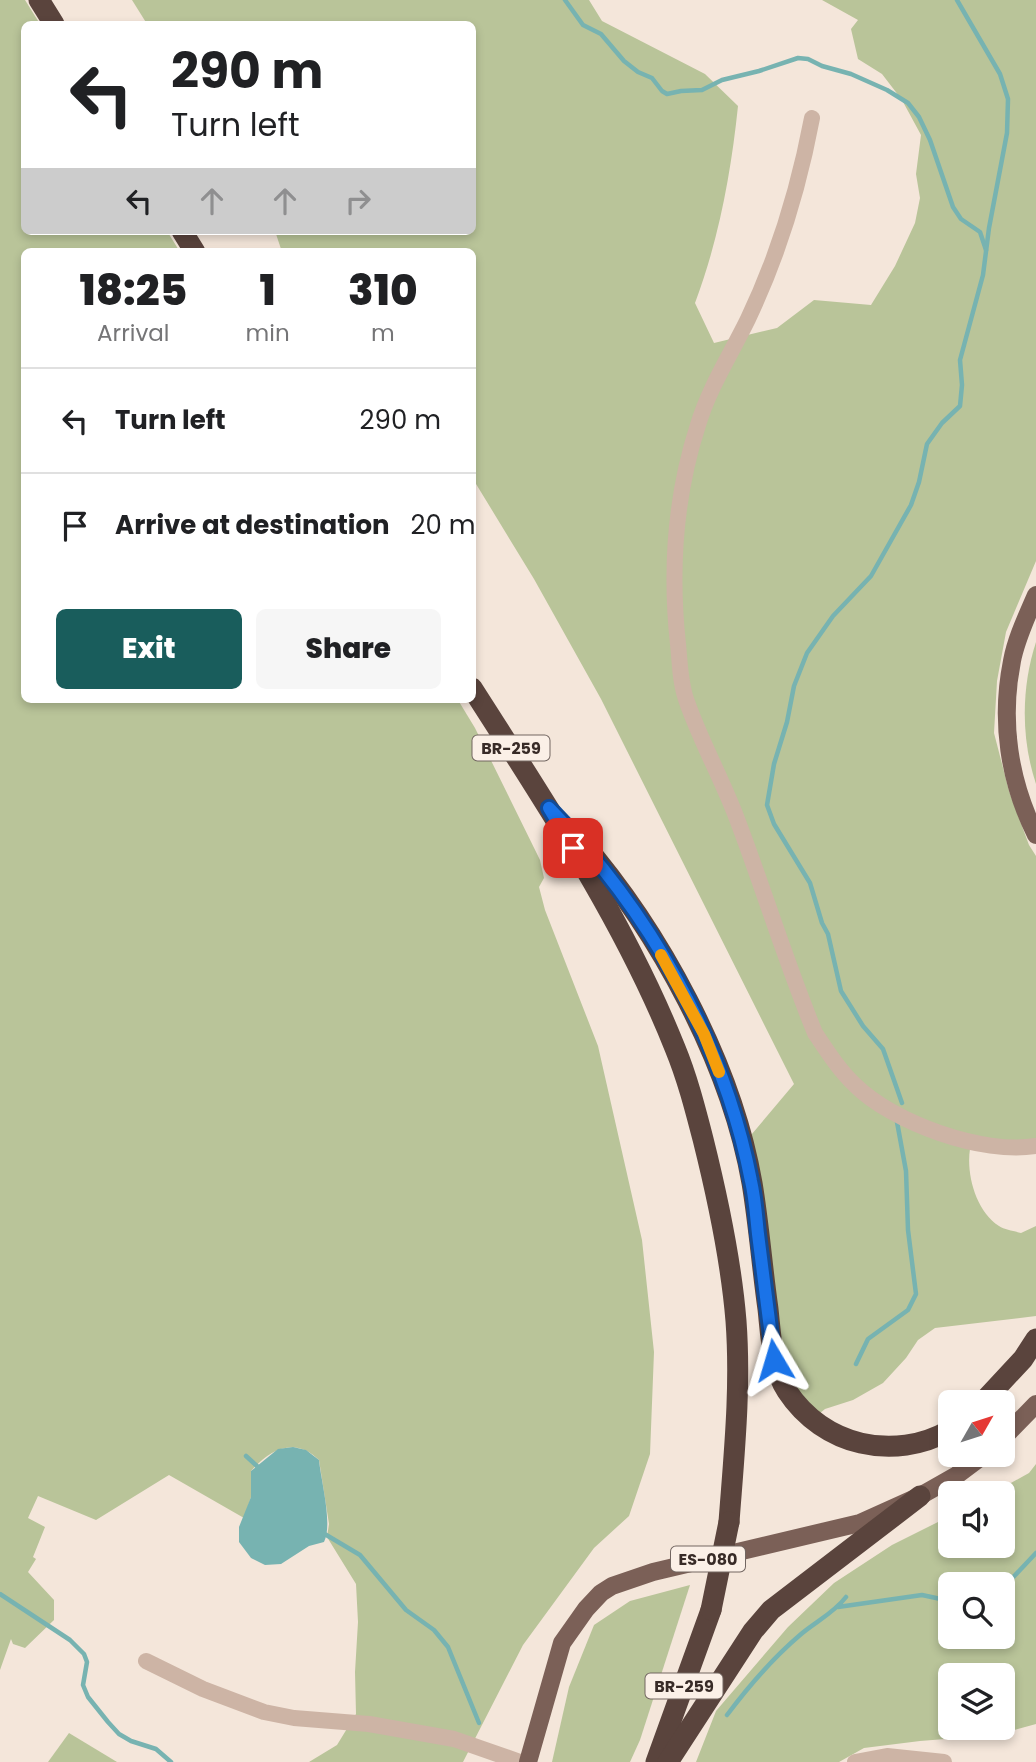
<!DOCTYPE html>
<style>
body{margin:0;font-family:Poppins,sans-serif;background:#f6f6f6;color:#202124;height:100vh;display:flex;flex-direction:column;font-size:26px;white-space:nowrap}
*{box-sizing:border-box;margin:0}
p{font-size:23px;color:#757577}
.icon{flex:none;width:38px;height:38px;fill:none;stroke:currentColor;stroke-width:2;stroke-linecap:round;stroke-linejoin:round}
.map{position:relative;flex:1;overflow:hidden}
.panel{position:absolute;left:21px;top:248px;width:455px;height:455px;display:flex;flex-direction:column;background:#fff;border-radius:10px;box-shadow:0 4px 10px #0003}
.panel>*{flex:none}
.banner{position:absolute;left:21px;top:21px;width:455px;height:214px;border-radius:10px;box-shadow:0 4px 10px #0003;background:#fff;color:#202124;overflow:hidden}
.needle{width:46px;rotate:51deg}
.fabs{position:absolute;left:938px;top:1390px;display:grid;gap:14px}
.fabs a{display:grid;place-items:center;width:77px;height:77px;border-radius:10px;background:#fff;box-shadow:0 4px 10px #0003;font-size:35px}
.pin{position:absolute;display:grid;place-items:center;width:60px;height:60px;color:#fff;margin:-30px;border-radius:14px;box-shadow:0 4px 10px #0006}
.me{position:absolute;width:77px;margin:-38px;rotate:353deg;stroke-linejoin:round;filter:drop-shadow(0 0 5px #0008)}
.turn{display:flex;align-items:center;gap:24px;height:147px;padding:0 35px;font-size:32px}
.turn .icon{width:91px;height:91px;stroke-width:2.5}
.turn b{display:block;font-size:49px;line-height:60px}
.lanes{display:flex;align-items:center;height:66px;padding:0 35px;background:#0003;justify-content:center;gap:35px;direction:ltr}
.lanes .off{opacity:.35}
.eta{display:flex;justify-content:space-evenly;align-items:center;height:119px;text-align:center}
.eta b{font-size:42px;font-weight:800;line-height:49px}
.button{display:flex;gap:14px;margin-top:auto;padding:14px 35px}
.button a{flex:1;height:80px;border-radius:10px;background:#195d5c;color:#fff;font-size:28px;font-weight:800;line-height:80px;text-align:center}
.button a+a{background:#f6f6f6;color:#202124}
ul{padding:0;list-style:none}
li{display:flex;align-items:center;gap:21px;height:105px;padding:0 35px;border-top:2px solid #e0e0e0}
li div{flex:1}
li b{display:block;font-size:26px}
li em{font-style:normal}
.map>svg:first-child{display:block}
</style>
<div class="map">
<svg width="1036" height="1762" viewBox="0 0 1036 1762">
<rect width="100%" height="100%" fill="#f4e6da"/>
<g fill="#b9c499" fill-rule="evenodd">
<path d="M0,0H25L40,24H24V231H167L180,252H24V700H458L475,728L540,860L544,878L539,887L545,910L598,1046L642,1240L654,1352L650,1454L629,1516L594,1548L523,1645L463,1762H309L337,1745L356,1714L355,1672L358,1622L356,1584L327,1537L329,1524L319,1460C295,1436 270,1449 251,1471V1497L244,1518L169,1475L96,1520L38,1496L28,1518L45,1527L33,1557L36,1559L28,1572L54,1600V1620L25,1648L13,1644L11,1639L0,1670Z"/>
<path d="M132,0H589L602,21L705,74L738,106C731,173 719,239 695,303L714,343L777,328L814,300L871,305L895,266L915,223L920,198L916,174L921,135L902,100L882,74L858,59L851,29L858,20L822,0H1036V561L1006,632L997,681L994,733L1009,791L1029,845L1036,856V1144L970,1149C966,1174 976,1211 999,1226C1005,1230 1015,1231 1021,1233L1036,1226V1316L935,1328L918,1340L906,1358L883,1383L853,1400L825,1409L810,1421L776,1357L746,1141L794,1084L601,699L534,579L473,479L472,252H282L275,231H472V24H147Z"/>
<path d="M1036,642V784C1021,739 1021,688 1036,642Z"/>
<path d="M1036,1464V1724L996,1735L920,1741L864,1748L839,1762H696L716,1711L788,1627L834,1583L892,1545L950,1516V1545H1003V1493H993L1029,1473ZM950,1584H1003V1636H950ZM950,1675H1003V1727H950Z"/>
<path d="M690,1585L640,1740L630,1762H552L569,1687L594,1625L630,1601Z"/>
<path d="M69,1733L117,1762H48Z"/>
</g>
<path fill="#77b3b1" d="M293,1447L306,1450L319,1460C321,1481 333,1524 324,1542L309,1546L281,1564L265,1565L251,1558L239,1542V1527L251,1497V1471L278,1449Z"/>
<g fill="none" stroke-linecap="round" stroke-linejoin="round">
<g stroke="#77b3b1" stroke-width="4.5">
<path d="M565,0L583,25L601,34L624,61L638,72L652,78L662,91L667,94L681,91L702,90L722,80L759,71L798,58L808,59L822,66L851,74L887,90L908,103L919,117L930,140L953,207L961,219L980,232L986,250"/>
<path d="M902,1103L883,1049L863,1026L841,991L828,934L822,923L810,883L774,824L767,805L774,764L787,722L794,686L807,653L833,616L871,576L911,505L919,482L927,444L942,423L960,406L962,385L960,360L983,275L989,228L1007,133L1008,99L1000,74L957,0"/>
<path d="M856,1364L868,1339L908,1310L916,1294L908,1230L906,1171L897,1122"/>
<path d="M246,1456L258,1467"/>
<path d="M323,1533L360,1555L406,1610L434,1630L448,1647L479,1723"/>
<path d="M1003,1588L1036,1553"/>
<path d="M0,1594L70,1640L84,1654L87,1662L83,1685L88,1697L108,1722L119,1734L131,1741L156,1749L171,1762"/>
<path d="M838,1607L922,1595L950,1601"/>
<path d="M727,1715C748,1687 773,1658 800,1635C815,1622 834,1613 846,1597"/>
</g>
<g stroke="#cdb4a5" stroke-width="16">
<path d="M812,118C799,187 778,256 748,319C731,354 709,388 698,425C675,496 670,570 678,644C680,663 680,684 687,702C701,742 722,779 737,819C764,890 786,963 815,1033C827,1051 839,1070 855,1085C893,1123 983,1155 1036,1146"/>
<path d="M146,1661L203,1689L264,1712L294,1718L369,1724L454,1739L520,1762"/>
<path d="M855,1762L887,1756L944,1762"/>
</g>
<g stroke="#7b6057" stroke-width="18">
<path d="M1036,595C1027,616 1016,639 1012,661C1000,721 1009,781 1036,835"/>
<path d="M1003,1438L1036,1404"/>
<path d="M528,1762L562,1643L586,1609L601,1593L612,1586L653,1572L860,1523L920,1496L957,1475L985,1454"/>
</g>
<g stroke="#5a443d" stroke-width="21">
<path d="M39,0L54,24"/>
<path d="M182,231L195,252"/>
<path d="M472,688C546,804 624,920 675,1048C687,1077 695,1108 703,1139C718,1199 731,1259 736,1321C741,1388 734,1455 729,1522"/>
<path d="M580,840C659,931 731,1063 752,1183C759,1225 762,1267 768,1309C771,1337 772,1368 787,1391C823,1446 894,1462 950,1430"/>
<path d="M983,1402L1023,1359L1036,1339"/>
<path d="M656,1762L711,1610"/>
<path d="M668,1762L753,1631L771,1610L920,1496"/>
</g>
<path stroke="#5a443d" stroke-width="21" d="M711,1610L729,1522"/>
</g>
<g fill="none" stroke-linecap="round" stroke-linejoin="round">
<g stroke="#114b97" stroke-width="18">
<path id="route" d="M573,848L549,808C648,909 724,1041 751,1181C755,1198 756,1216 758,1234C763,1276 769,1318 774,1360"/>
</g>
<use href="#route" stroke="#1a73e8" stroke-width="12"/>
<path stroke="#f59e0b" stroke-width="12" d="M661,955L704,1034L719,1072"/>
</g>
<g text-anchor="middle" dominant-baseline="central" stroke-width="5" stroke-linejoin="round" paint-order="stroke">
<g fill="#fbf0e7" stroke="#726661" stroke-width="2">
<rect x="472.5" y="735.5" width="77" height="25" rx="5"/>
<rect x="671" y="1546.5" width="74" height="25" rx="5"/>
<rect x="645.5" y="1673.5" width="77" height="25" rx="5"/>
</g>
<g font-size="16" font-weight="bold" fill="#382b27">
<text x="511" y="748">BR-259</text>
<text x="708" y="1559">ES-080</text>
<text x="684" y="1686">BR-259</text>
</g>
</g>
</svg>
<div class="fabs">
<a><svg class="needle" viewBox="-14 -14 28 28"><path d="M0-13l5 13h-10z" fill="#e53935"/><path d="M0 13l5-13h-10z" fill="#757577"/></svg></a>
<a><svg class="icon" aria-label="sound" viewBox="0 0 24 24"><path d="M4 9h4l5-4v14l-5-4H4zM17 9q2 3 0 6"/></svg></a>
<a><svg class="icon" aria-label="search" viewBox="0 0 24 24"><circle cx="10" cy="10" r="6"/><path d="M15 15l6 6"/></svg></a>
<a><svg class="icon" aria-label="layers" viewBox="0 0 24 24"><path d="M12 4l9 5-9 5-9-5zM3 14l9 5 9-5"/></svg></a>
</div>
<div class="pin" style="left:573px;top:848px;background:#d93025"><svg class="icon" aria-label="arrive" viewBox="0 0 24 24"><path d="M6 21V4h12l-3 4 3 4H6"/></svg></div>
<svg class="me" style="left:774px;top:1360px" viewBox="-20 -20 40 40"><path d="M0-17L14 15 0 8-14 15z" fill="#1a73e8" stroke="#fff" stroke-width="4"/></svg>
<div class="banner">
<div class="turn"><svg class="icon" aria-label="left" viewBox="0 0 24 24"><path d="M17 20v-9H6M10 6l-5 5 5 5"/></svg><div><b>290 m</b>Turn left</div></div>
<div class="lanes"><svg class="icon" aria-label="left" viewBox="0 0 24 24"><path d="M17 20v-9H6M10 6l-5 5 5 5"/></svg><svg class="icon off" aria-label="ahead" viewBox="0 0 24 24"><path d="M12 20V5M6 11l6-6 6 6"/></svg><svg class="icon off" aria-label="ahead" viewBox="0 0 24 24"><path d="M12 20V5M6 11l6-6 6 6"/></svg><svg class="icon off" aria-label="right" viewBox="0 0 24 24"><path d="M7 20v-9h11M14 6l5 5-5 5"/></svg></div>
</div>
<section class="panel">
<div class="eta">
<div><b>18:25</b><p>Arrival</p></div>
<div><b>1</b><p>min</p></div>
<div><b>310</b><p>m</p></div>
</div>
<ul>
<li><svg class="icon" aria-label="left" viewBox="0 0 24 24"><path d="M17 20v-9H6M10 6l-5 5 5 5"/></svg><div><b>Turn left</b></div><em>290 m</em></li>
<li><svg class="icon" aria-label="arrive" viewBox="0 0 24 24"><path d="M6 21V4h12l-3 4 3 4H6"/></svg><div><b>Arrive at destination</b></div><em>20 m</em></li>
</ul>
<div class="button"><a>Exit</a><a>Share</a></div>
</section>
</div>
